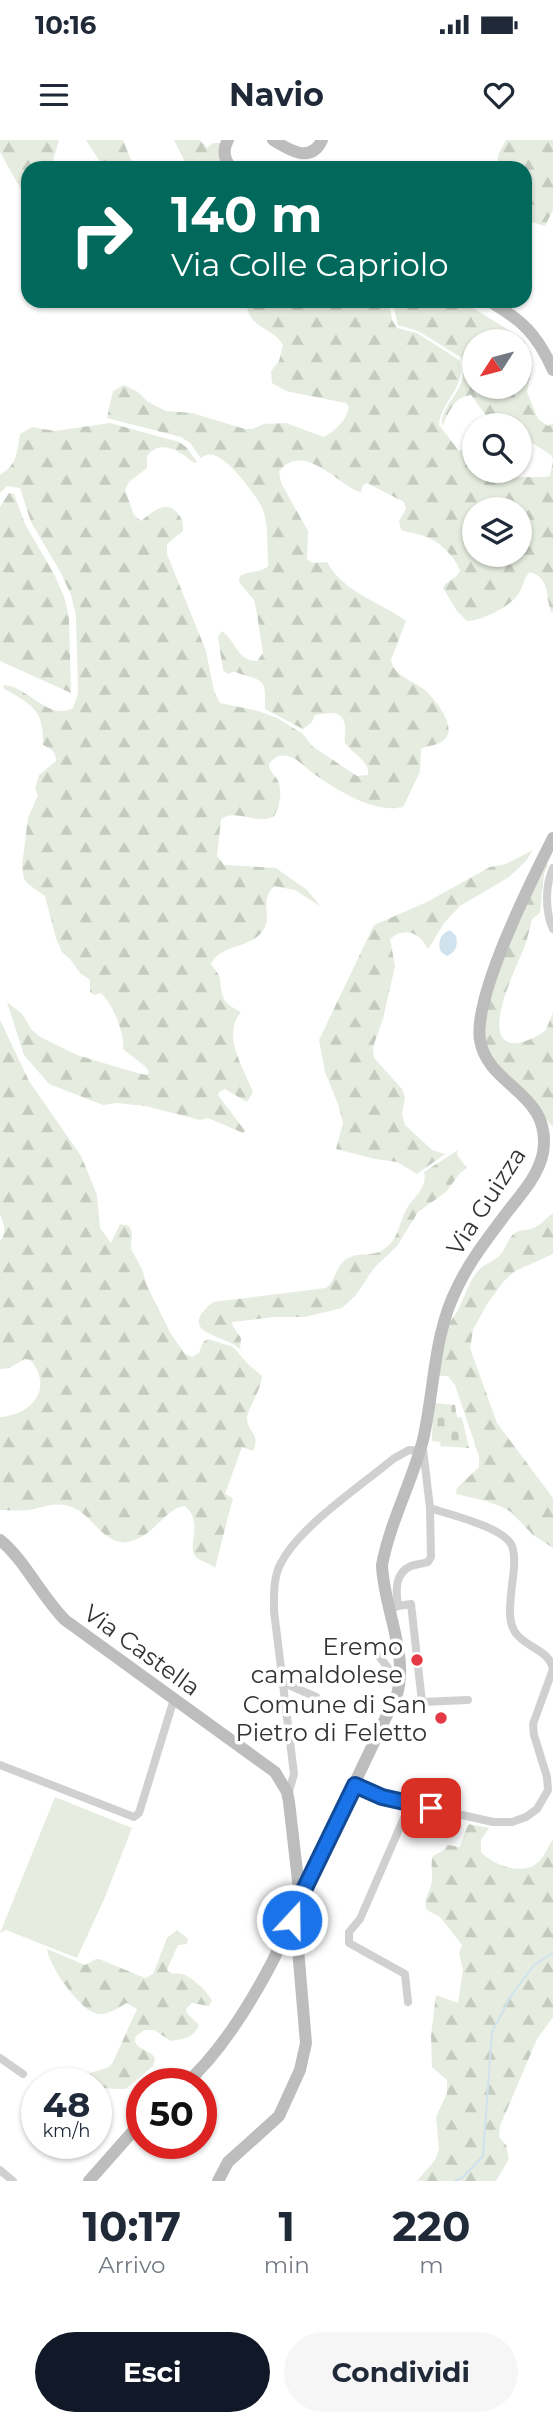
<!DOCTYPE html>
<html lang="it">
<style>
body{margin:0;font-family:Montserrat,sans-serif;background:#f6f6f7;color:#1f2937;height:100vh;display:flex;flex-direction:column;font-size:26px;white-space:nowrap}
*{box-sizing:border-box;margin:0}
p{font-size:23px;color:#747a83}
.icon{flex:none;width:38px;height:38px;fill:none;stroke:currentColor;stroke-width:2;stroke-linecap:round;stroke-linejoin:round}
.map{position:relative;height:2041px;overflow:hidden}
.panel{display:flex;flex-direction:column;background:#fff;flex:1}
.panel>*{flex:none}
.banner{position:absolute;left:21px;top:21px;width:511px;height:147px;border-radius:21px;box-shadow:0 2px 5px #0004;background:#00695c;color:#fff;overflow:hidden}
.needle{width:46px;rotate:234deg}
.fabs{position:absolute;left:462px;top:189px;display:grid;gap:14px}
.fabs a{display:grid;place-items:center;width:70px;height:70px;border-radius:50%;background:#fff;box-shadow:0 2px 5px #0004;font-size:35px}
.speed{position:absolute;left:21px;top:1928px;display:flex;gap:14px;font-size:35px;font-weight:700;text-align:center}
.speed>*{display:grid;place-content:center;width:91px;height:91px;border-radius:50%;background:#fff;box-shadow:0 2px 5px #0004;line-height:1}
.speed small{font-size:18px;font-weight:400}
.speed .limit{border:10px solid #d22;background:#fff;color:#111}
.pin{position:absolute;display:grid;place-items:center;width:60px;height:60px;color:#fff;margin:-30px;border-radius:14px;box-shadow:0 4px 10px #0006}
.me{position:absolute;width:77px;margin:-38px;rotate:21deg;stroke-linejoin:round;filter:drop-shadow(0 0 5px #0008)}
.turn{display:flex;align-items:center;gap:24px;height:147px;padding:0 35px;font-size:32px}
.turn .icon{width:91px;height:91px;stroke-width:2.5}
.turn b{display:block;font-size:49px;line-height:60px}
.eta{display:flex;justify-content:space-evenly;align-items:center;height:119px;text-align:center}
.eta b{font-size:42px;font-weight:700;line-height:49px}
.cta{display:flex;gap:14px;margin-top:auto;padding:14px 35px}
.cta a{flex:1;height:80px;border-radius:42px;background:#111827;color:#fff;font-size:28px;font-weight:700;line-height:80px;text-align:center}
.cta a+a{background:#f6f6f7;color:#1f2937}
.status{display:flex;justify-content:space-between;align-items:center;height:49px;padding:0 35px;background:#fff;direction:ltr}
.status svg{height:19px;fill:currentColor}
header{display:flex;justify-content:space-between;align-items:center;height:91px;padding:0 35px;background:#fff;font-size:32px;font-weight:700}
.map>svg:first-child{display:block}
</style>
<div class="status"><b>10:16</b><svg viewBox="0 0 49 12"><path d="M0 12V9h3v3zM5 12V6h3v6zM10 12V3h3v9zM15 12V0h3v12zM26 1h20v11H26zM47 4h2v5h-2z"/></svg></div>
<header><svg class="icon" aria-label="menu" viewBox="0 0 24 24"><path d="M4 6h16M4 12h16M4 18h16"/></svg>Navio<svg class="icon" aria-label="heart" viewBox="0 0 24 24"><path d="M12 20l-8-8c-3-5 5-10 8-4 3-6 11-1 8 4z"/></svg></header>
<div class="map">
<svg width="553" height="2041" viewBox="0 0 553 2041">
<defs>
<pattern id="forest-firs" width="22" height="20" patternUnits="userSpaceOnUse" patternTransform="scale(1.75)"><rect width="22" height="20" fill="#e6ecdf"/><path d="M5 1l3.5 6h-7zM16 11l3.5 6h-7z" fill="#c6cbc0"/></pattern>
<pattern id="cemetery-stones" width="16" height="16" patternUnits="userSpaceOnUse" patternTransform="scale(1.75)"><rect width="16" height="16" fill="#e6ecdf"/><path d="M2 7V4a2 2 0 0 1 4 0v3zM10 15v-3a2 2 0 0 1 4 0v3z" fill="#c6cbc0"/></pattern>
</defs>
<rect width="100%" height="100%" fill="#fff"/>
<g fill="url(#forest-firs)" fill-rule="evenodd">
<path d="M0,0H59L51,28H28V62L0,12Z"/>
<path d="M86,0H123L134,28H104Z"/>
<path d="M174,0H200L207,8L213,3H223L220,20L222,28H188Z"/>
<path d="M506,0H553V70L545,86L525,80V28H500C494,17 501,10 506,0Z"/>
<path d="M246,161H389L392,180L397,188L417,193L459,220C467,249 441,260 439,285L459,311L474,303V331H499L504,337H544L550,336L553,320L551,315L520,295V285H493L471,255C454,256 448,274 442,287C439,263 471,251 462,218L418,191L398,185L392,161H462L523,199L531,213L532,227L527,252L538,279L548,286L553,283V471L552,473C544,457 552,439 530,432C523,438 523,449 517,456C507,468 483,480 467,481L457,471L443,448C445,441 456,440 460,431C455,416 439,401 424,396C416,393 409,393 401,390L399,381L406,369L404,362L367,343L363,345L361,352L357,351C335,341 303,302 279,331L281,343L308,391L307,419L312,423L327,422C344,453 379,461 406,481L391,520C394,538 415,540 427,552C436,561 457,587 445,599C438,607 429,604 421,609L420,632L403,667C372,674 334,648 310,631C303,625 297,618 287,616C279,614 274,617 269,624C269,631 273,633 277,639C283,649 280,667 274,676C257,686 237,668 221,679L217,716L224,725L276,728L307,750L321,767L295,750L274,746C258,763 274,776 262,792C248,809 221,804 211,824C214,829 219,833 220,839C222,859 222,862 241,872C221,896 244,928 253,952L247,962L225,949L219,952L218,955L245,991L243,993L208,978L200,980L146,966L116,963L103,965L49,944L24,915L7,862L22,874L32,890L40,897L77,915L137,933L147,935L149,932L146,927L123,909C125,893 112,863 101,853L94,855L90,852V840L80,833L70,819L62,812L56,798L45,756L28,744L24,739L22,726L28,678L38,655L35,649L39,635L56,621C56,612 52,609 43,605C44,569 32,565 3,548L4,545C29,547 48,581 73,568L78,553L77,512L76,476L71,455L61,433L31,382L20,348L7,346L0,353V335C17,325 17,312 20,294L32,287L55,291L110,283L179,302L186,307L197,322L194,323C181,312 161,298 147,316V328L129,342L125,350L134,375L141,381C152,373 166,357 179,375C183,381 183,384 183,391L167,404V414L206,511L214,551L220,563L258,571L277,578L303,594L312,606L357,636L368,635C371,622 352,613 345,603C344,597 346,591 345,585C342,569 327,573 315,575L312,582L303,589L265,569C265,546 268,541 244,535C236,533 235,530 228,534L223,530L218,497L222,491C235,500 238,522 257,521L263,513L256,468L254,460L239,442L240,436C250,430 259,434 268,426C267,409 269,387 263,370C258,357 230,321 216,316C210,313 205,315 201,318L190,303L181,297L107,278L113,251L124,245L138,252L148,262L166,271L192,273L245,289H252L264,284L286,283L324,297C335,291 347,280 349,267L346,263L286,251L272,243L271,231L279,221L283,205C271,185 248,190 246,161ZM474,201H520V247H474ZM474,369H520V415H474Z"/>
<path d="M9,353L14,354L25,384L55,436L64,457L69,477L71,553L0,521V367Z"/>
<path d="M533,710L525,722L509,737L460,766L444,783L429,808H427C419,792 404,787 390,799L395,826L383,879L373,907L374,918L402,949L405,957L402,974L405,985L432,1010L445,1014L417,1034L397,1022L375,1019L336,1009L343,983L338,964L325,932L319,900L374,785L427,762L490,727L506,724Z"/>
<path d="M547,723L548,725L544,734L540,773L532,779C530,787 528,797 525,805C519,823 480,896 511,903C521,905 539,896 546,890L553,872V987C535,965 505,943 490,920C465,883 529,760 547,723Z"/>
<path d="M0,880L29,941L81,1016L97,1055L100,1088L111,1103L120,1084L129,1086L132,1093L131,1109L142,1129L147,1146L171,1194L185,1214L192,1217L199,1213L203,1202L208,1199L233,1207L248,1224L262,1236C261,1251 247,1269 247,1279C248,1294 261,1292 253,1311L242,1307L225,1354L233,1358L215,1428C209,1422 200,1422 195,1416C187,1404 204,1383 185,1366C164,1368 154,1398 127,1402C104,1405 92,1375 74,1368C61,1362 50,1365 38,1368C26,1372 12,1370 0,1370V1277C31,1275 55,1248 30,1220L25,1219L9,1228L0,1229V1101C7,1094 4,1083 0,1074Z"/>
<path d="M458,1010L457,1015L467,1028L460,1033L446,1052L418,1072L397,1106L374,1128L356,1155L342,1168L305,1177H274L232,1182L233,1187L241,1198L240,1209C222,1194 175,1193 213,1162L326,1148C335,1141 335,1129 344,1121C355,1111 370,1117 381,1111C398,1102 398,1086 406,1070C413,1057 428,1049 424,1032Z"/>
<path d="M553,1073V1114L515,1131L504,1141L487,1164L473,1190L470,1208L497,1283L553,1358V1408L533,1395L511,1372L502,1367L486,1361L456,1354L457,1348L479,1327V1316L455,1245L448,1236H435L445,1186C462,1174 464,1147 478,1131C485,1123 494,1122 500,1115C507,1107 507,1099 515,1093C521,1089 525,1091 531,1089C539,1087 546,1078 553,1073Z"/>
<path d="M468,1684L489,1688L481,1700V1712C492,1725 523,1736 537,1723C545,1717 547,1707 553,1700V1877L537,1899L500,1986L499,1997L506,2005L509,2019L496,2041H417L435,2020L439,2009L436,1977L447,1953V1940L432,1927L431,1896L436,1855L458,1863L463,1830L459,1813L462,1805L440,1777L427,1770C422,1757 431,1753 432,1740C433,1731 430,1725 433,1716L444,1710L447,1705L460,1707Z"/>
<path d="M177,1790L188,1799L187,1804L178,1805L167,1830C173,1836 175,1832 182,1834C191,1836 209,1853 212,1861L209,1866L192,1863L186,1869L187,1873L199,1885C194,1898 184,1899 171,1901L154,1890H144L135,1897V1902C139,1910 150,1910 155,1918L153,1926L126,1949C111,1949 96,1950 89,1936L90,1933L109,1927L113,1922L137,1869L127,1863C119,1867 110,1874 101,1874C83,1876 49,1826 47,1809L85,1825L96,1819H99L145,1838L153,1834L167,1798Z"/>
</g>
<path fill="url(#cemetery-stones)" d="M433,1263L455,1265L457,1277L462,1278L469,1308L441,1306L440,1302L432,1301Z"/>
<path fill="#e6ecdf" d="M55,1657L132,1688L105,1757L77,1818L6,1790L0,1793Z"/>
<path fill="#cfe2ee" d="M450,790L456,796C458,805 456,812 447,816L441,812C437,803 440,794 450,790Z"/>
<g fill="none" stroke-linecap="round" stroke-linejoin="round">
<path stroke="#cfe2ee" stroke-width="2" d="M455,2041L463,2037L483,2016L492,1892L511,1856L534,1825L553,1813"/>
<g stroke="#d0d0d0" stroke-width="8">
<path d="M553,728C545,745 545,772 553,789"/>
<path d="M398,1466L411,1464L422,1562L468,1560"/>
<path d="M396,1467L398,1466C396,1452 394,1433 411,1426C416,1424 422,1424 428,1422L431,1417L430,1368"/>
<path d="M379,1516L400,1544"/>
<path d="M284,1543L316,1557"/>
<path d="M0,1625L134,1677L139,1673L174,1559"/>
<path d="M355,1645L382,1657L493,1682H512L526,1677L537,1669L548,1650L547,1637L534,1595L533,1584L553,1529C549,1509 525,1508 515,1492C508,1481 510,1467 511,1455C512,1440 517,1420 512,1406C504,1387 450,1375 430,1368L423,1309"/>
<path d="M288,1655L294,1634L274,1471C274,1456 273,1437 281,1423C300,1386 361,1346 393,1319L409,1310L419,1311"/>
<path d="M408,1862L405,1834L349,1803V1792L360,1779L410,1664"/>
<path d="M0,1918L23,1934"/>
<path d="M0,2030L13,2041"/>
</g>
<g stroke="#bdbdbd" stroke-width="12">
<path d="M228,0C222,10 224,19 231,28"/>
<path d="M273,0C289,10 311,24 322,0"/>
<path d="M489,161C522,180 537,194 553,230"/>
<path d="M0,1400C24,1419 41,1456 65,1480L275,1632L287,1652L289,1662L300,1758"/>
<path d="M185,1944C231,1904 280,1816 300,1758L397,1554C409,1515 383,1465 382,1425C390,1382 412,1342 423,1300C435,1248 433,1194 458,1146C471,1119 490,1095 508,1071C522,1053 538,1036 543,1013C553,952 488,948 480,900C473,857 532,739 553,698"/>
<path d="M89,2041L142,1981"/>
<path d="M218,2041L228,2022L279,1976L300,1930L306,1903L297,1797L292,1780"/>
</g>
</g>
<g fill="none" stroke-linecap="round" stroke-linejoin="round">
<g stroke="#114b97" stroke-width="18">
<path id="route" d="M292,1780L300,1758L355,1645L382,1657L431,1668"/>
</g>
<use href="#route" stroke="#1a73e8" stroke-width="12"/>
</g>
<g fill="#e63946" stroke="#fff" stroke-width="2.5">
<circle cx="417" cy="1520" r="7"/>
<circle cx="441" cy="1578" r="7"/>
</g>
<g text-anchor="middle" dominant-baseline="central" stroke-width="7" stroke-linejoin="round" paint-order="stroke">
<g font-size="24" fill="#333" stroke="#fff">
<text transform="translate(486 1061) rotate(-57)">Via Guizza</text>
<text transform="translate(142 1510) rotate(36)">Via Castella</text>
</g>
<g font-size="24" fill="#333" stroke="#fff" text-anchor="end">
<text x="403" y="1506">Eremo<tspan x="403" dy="28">camaldolese</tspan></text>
<text x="427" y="1564">Comune di San<tspan x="427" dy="28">Pietro di Feletto</tspan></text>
</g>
</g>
</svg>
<div class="fabs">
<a><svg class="needle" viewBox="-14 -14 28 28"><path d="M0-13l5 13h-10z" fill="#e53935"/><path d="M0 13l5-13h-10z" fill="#747a83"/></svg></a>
<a><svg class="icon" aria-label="search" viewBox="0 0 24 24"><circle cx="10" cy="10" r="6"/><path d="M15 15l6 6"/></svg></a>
<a><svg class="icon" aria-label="layers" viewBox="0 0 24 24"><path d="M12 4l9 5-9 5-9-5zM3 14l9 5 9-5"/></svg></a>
</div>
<div class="speed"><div>48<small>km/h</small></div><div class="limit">50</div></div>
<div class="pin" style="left:431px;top:1668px;background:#d93025"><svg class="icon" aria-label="arrive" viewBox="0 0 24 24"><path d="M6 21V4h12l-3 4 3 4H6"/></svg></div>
<svg class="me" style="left:292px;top:1780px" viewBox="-20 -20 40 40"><circle r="17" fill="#1a73e8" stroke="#fff" stroke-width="3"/><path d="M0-11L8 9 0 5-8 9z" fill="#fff"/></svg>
<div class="banner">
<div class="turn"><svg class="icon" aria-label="right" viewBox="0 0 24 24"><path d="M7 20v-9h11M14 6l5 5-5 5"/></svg><div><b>140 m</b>Via Colle Capriolo</div></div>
</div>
</div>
<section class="panel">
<div class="eta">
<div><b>10:17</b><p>Arrivo</p></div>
<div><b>1</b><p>min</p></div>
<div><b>220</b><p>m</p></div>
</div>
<div class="cta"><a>Esci</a><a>Condividi</a></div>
</section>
